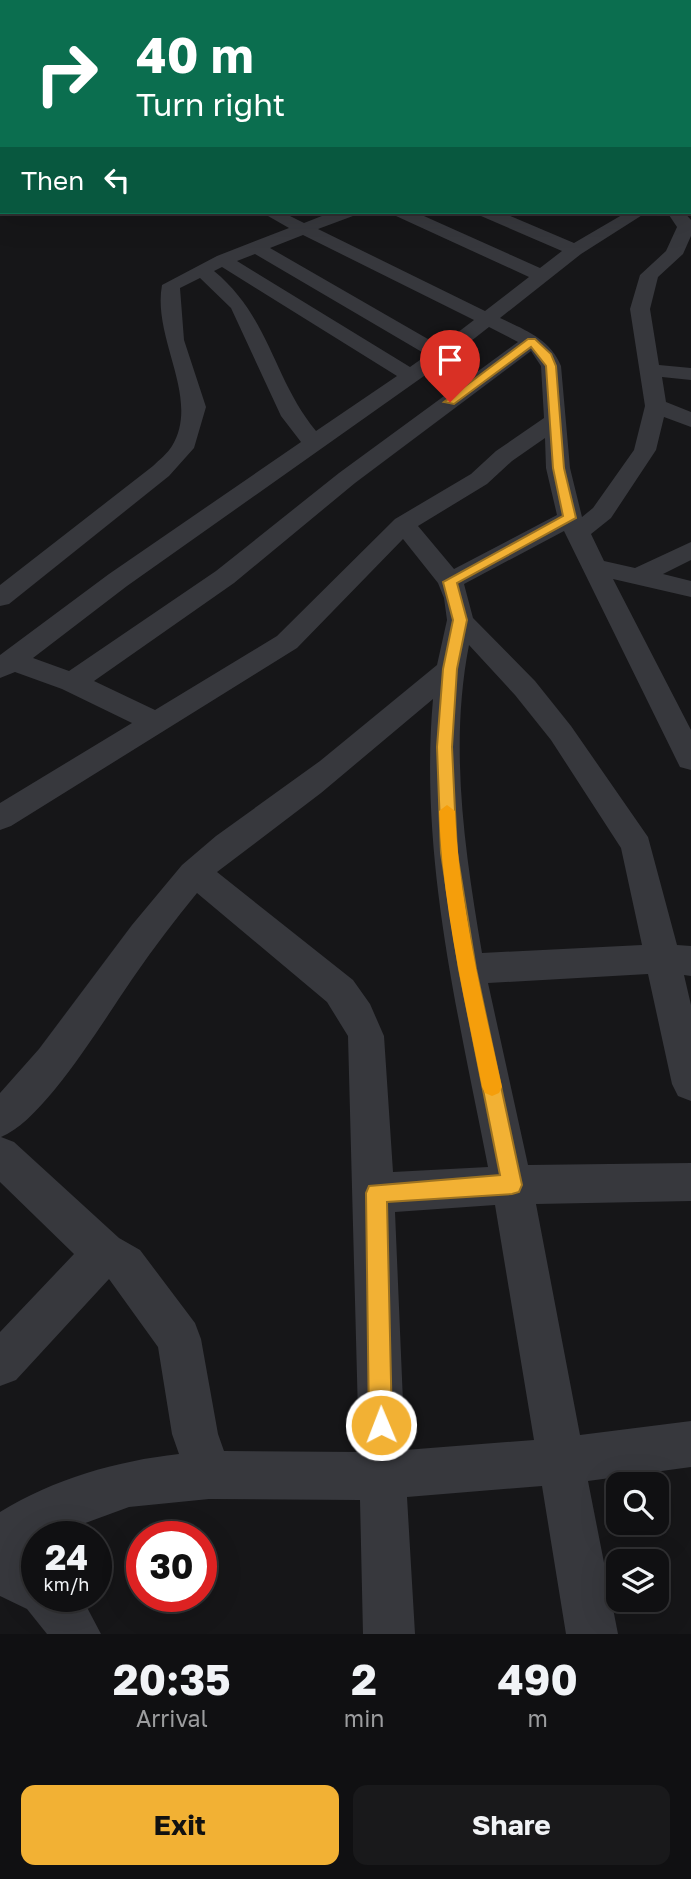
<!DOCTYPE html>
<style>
body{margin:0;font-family:"Golos Text",sans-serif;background:#19191b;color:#f1f3f6;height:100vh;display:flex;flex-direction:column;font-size:26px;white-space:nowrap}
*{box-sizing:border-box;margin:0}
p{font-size:23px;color:#9c9d9f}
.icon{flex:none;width:38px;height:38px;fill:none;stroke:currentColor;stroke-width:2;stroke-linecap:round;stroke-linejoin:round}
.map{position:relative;height:1634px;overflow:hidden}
.sheet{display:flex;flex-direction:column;background:#101012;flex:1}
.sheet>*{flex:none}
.hud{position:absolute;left:0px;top:0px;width:691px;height:214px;box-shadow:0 7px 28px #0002,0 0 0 2px #303032;background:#0b6e4f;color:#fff;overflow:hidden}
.fabs{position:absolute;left:606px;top:1472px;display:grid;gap:14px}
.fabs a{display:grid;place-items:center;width:63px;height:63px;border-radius:14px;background:#101012;box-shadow:0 7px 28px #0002,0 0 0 2px #303032;font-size:35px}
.speed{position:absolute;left:21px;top:1521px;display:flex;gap:14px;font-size:35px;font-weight:700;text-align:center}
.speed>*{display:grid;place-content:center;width:91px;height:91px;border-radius:50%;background:#101012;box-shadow:0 7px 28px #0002,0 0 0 2px #303032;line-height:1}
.speed small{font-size:18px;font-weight:400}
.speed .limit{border:10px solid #d22;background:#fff;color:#111}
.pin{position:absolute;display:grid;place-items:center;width:60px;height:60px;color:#fff;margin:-72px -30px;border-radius:50% 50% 50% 0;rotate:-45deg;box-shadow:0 0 7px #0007}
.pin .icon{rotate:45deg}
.me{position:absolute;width:77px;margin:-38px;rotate:359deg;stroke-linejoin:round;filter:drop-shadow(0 0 5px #0008)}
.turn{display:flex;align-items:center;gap:24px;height:147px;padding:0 21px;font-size:32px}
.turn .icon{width:91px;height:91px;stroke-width:2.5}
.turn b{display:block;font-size:49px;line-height:60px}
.then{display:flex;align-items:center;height:66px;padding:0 21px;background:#0003;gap:14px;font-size:26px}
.eta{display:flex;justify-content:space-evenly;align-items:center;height:119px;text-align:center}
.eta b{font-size:42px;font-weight:700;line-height:49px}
.primary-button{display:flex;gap:14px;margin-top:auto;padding:14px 21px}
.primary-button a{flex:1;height:80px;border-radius:14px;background:#f2b134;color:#111;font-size:28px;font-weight:700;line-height:80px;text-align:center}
.primary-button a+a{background:#19191b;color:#f1f3f6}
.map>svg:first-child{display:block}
</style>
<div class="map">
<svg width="691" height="1634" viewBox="0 0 691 1634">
<rect width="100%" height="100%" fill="#161618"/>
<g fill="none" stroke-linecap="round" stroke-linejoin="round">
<g fill="#2c353c" fill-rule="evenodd">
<rect x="633" y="0" width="18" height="2"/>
<path d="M690,97L691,98V113L690,112Z"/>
</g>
<g fill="#37383d" fill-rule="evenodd">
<path d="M46,0H79L45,2Z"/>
<rect x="129" y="0" width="12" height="2"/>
<path d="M172,0H184L185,2H173Z"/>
<path d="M214,0H226L227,2H215Z"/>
<path d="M256,0H268L269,2H257Z"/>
<path d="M301,0H313L314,2H302Z"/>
<path d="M430,0H442L443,2H431Z"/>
<path d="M567,0H579L566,2Z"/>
<path d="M261,212H282L304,223L332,212H355L353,216L318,229L485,311L529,277L396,216L394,212H415L540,268L562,251L481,216L479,212H501L574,243L627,212H647L581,254L500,318C525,330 550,339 561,366L570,468L582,517L593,508L634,450L645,406L630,309L640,275L666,251L677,227L667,212H684L691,220V236L683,254L658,277L650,309L659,365L691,368V380L662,377L666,402L691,412V427L664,417L656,450L611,518L591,534L604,561L635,568L691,542V560L663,574L691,581V597L613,579L691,730V770L680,767L676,759L564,531L464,584L473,618L535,681L571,726L648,837L677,945L691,946V976L684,975L691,1005V1101L678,1096L672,1084L648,974L488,983L528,1165L691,1163V1201L536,1204L580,1435L691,1421V1467L588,1481L618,1634H566L542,1486L407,1497L415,1634H363L360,1500L209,1499L129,1507L50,1536H37V1545L28,1557L37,1561V1596H81L101,1634H47L27,1609L0,1596V1512C54,1479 116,1461 179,1454L172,1434L158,1347L109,1279L16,1380L0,1386V1332L74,1254L0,1182V1093L39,1049L132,925L182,865L216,836L320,761L437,665L447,620L444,598L438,583L403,539L297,648L11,826L0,830V803L132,723L62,689L15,672L0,678V655L109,574L301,442L281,416L231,308L200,278L180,288L184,340L206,407L194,448L169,476L9,604L0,606V585L153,466C159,460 168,453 172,446C201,398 152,339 162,285L217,256L289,228ZM303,235L474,320L440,346L270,248ZM255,254L427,355L410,367L237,261ZM222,267L397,376L316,431C273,379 270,317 214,271ZM489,327L518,342L339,473L216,571L69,671L33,658L127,586L448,359ZM531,351L541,366L544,418L496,451L471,474L395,519L277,636L155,710L94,681L234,583L355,483ZM545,438L546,468L557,515L454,569L418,526L487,484L512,461ZM469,645L515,695L551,740L621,848L642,945L482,953C465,852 449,748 469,645ZM433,699C419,857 458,1013 488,1167L393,1172L384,1036L370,1004L353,980L217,872L321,793ZM197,893L327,1002L348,1036L359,1452L224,1451L218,1434L201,1339L195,1323L140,1250L119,1238L14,1142L1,1137C45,1120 106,1016 135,975C154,947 175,920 197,893ZM495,1205L534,1440L405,1450L395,1212Z"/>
</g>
</g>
<path fill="#f2b134" stroke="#9d7322" stroke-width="2" d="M528,339H535L551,354L556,366L564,468L576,518L457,583L467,620L457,669L452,747L457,853L476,969L522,1185L519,1192L512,1194L387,1202L392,1425L389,1433L381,1436L372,1433L369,1425L366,1193L369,1186L500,1175L459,969L441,853L437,747L443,669L453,620L443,582L563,516L553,468L546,366L531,347L454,404L444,402Z"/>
<path fill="#f59e0b" d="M447,805L455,811C459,904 482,996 502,1087L499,1093L492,1096L485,1093L482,1087C464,996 442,904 439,811Z"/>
</svg>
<div class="fabs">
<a><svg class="icon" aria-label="search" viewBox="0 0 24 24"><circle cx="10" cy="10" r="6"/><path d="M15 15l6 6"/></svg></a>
<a><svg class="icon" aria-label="layers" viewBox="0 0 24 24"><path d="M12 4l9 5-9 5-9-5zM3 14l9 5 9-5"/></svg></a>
</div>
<div class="speed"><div>24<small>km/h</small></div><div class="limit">30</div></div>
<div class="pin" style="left:450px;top:402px;background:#d93025"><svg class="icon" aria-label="arrive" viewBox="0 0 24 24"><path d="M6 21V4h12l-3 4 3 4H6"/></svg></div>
<svg class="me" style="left:381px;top:1425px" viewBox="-20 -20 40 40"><circle r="17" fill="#f2b134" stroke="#fff" stroke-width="3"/><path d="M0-11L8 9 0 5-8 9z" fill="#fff"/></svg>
<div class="hud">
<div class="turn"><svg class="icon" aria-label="right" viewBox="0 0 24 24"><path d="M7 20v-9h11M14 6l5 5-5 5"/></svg><div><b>40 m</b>Turn right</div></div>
<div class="then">Then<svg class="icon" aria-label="left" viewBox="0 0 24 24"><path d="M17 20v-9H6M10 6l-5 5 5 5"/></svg></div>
</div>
</div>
<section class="sheet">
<div class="eta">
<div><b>20:35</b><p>Arrival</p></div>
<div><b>2</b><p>min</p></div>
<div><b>490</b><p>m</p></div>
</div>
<div class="primary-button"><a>Exit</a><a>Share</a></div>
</section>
